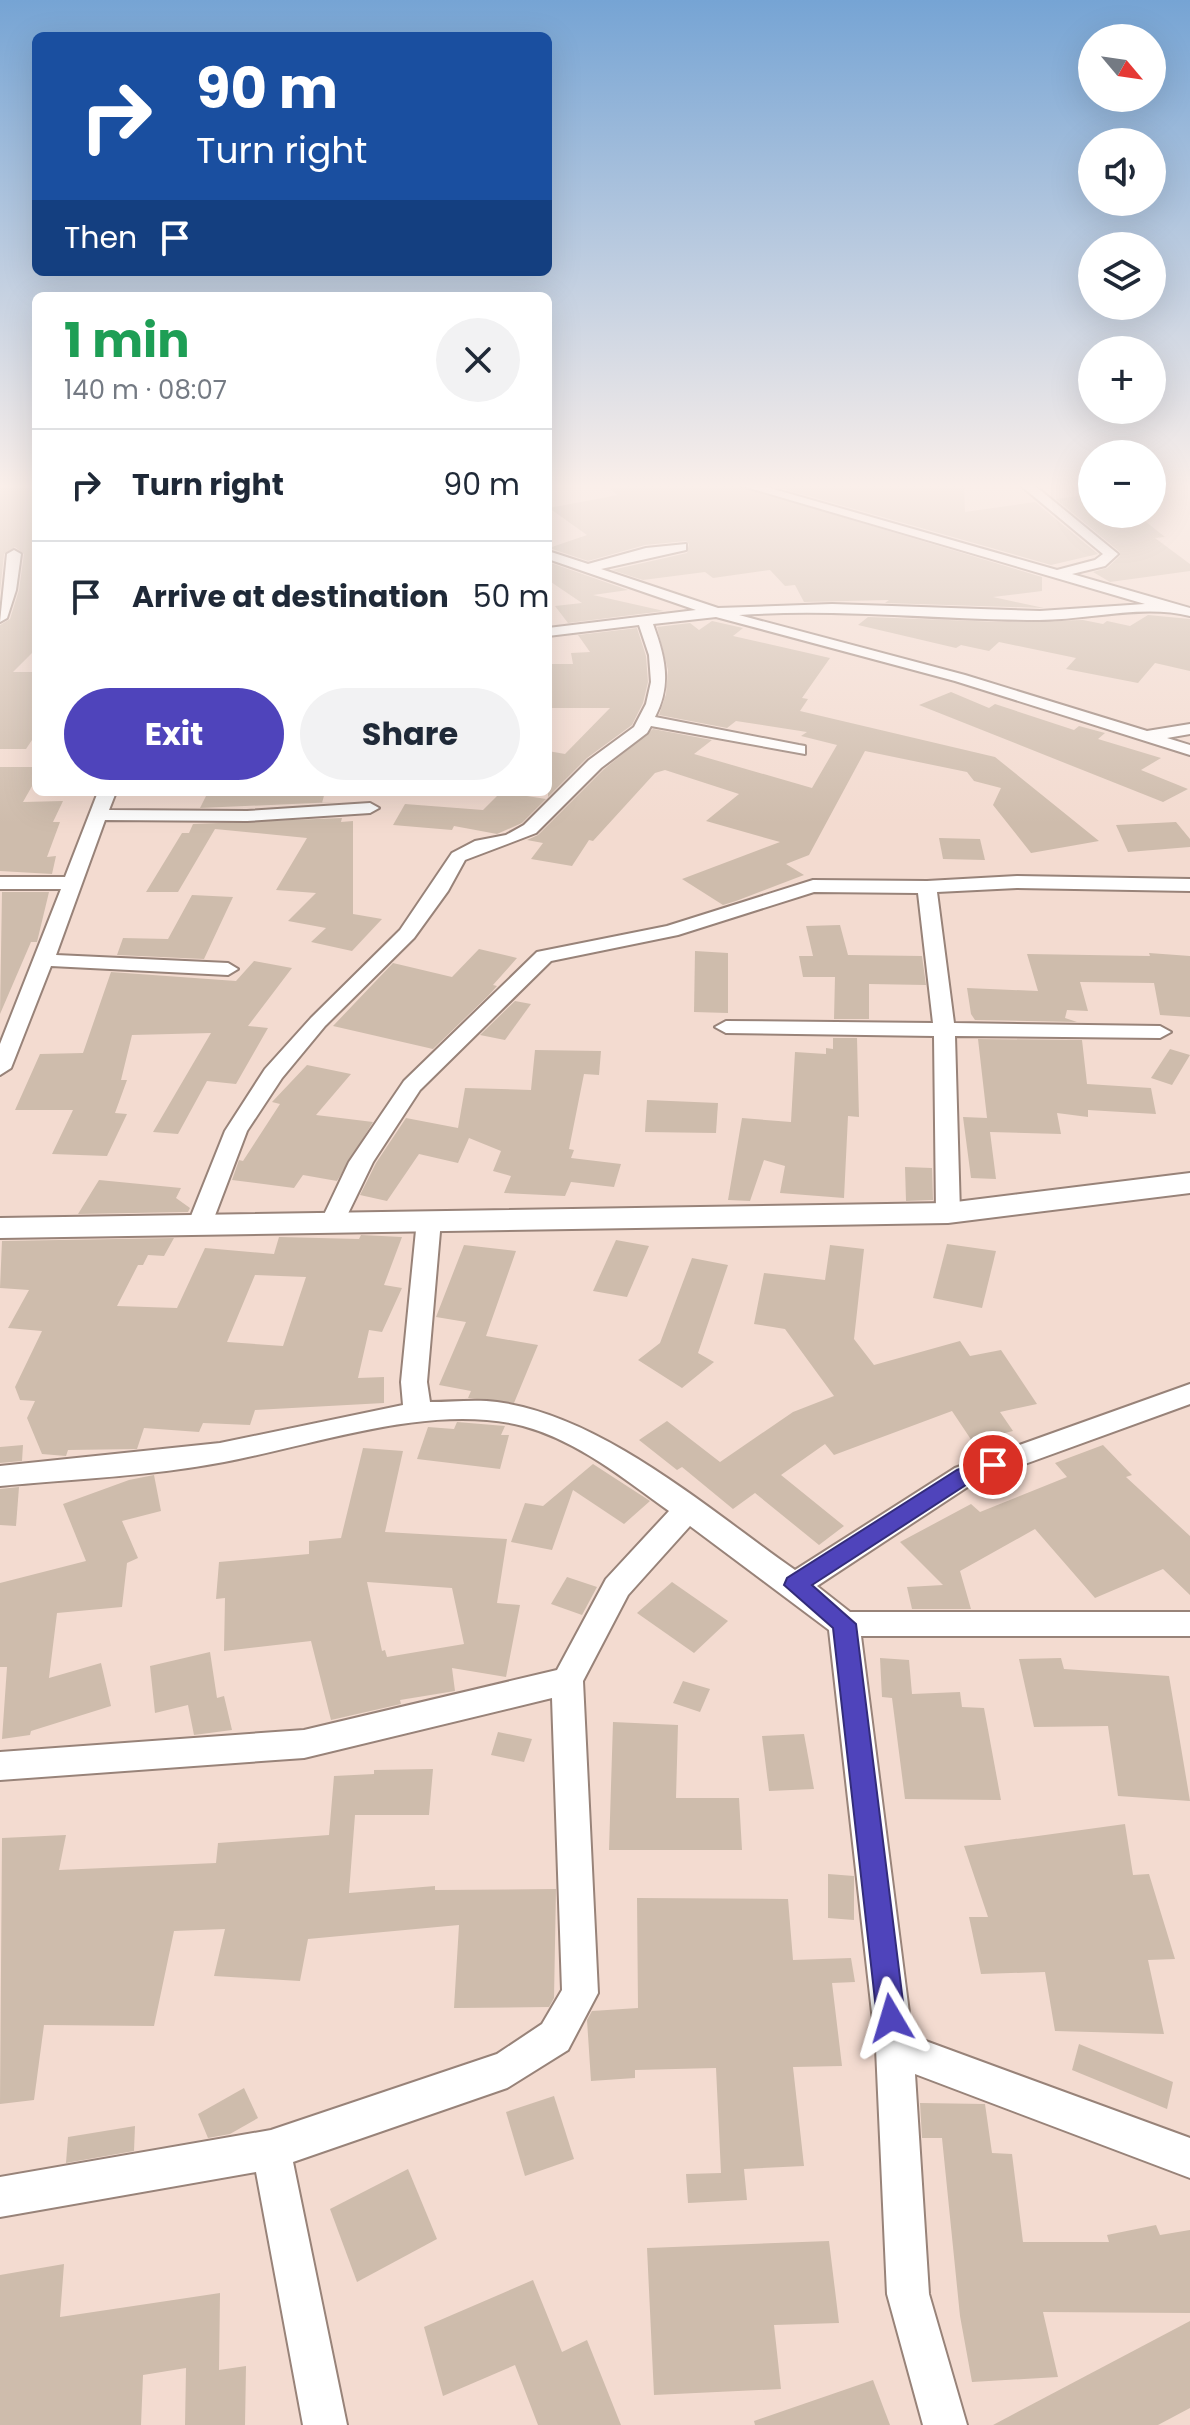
<!DOCTYPE html>
<meta charset="utf-8">
<style>
body{margin:0;font-family:Poppins,sans-serif;background:#f2f2f3;color:#1f2937;height:100vh;display:flex;flex-direction:column;font-size:30px;white-space:nowrap}
*{box-sizing:border-box;margin:0}
p{font-size:26px;color:#747a83}
.icon{flex:none;width:44px;height:44px;fill:none;stroke:currentColor;stroke-width:2;stroke-linecap:round;stroke-linejoin:round}
.map{position:relative;flex:1;overflow:hidden}
.side{position:absolute;left:32px;top:292px;width:520px;height:504px;display:flex;flex-direction:column;background:#fff;border-radius:12px;box-shadow:0 8px 32px #0002}
.side>*{flex:none}
.hud{position:absolute;left:32px;top:32px;width:520px;height:244px;border-radius:12px;box-shadow:0 8px 32px #0002;background:#1a4fa0;color:#fff;overflow:hidden}
.needle{width:52px;rotate:119deg}
.fabs{position:absolute;left:1078px;top:24px;display:grid;gap:16px}
.fabs a{display:grid;place-items:center;width:88px;height:88px;border-radius:50%;background:#fff;box-shadow:0 8px 32px #0002;font-size:40px}
.pin{position:absolute;display:grid;place-items:center;width:68px;height:68px;color:#fff;margin:-34px;border:4px solid #fff;border-radius:50%;box-shadow:0 2px 8px #0007}
.me{position:absolute;width:88px;margin:-44px;rotate:353deg;stroke-linejoin:round;filter:drop-shadow(0 0 6px #0008)}
.turn{display:flex;align-items:center;gap:28px;height:168px;padding:0 32px;font-size:36px}
.turn .icon{width:104px;height:104px;stroke-width:2.5}
.turn b{display:block;font-size:56px;line-height:68px}
.then{display:flex;align-items:center;height:76px;padding:0 32px;background:#0003;gap:16px;font-size:30px}
.round{display:grid;place-items:center;flex:none;width:84px;height:84px;border-radius:42px;background:#f2f2f3}
.overview{display:flex;align-items:center;justify-content:space-between;height:136px;padding:0 32px}
h1{font-size:48px;font-weight:700;line-height:60px;color:#1e9e55}
.button{display:flex;gap:16px;margin-top:auto;padding:16px 32px}
.button a{flex:1;height:92px;border-radius:48px;background:#4f44bb;color:#fff;font-size:32px;font-weight:700;line-height:92px;text-align:center}
.button a+a{background:#f2f2f3;color:#1f2937}
ul{padding:0;list-style:none}
li{display:flex;align-items:center;gap:24px;height:112px;padding:0 32px;border-top:2px solid #e0e1e3}
li div{flex:1}
li b{display:block;font-size:30px}
li em{font-style:normal}
.map>svg:first-child{display:block}
</style>
<div class="map">
<svg width="1190" height="2425" viewBox="0 0 1190 2425">
<rect width="100%" height="100%" fill="#f3dbd0"/>
<g fill="#cebcac" fill-rule="evenodd">
<path d="M36,485V649L13,672H36V734L26,749H0V625L10,619L19,590L24,554L15,547L4,554L0,593V488Z"/>
<path d="M637,485H736L1042,577V591L993,597L1044,608L885,603L889,600L804,602L795,585L785,586L770,570L713,578L705,572L643,580L612,570L687,553L689,544L686,541L645,545L588,561L549,548L587,535L549,508L618,495L609,489Z"/>
<path d="M770,485H964L965,512L1035,502L1098,554L1051,565Z"/>
<path d="M1087,495L1092,499V514H1136L1165,537L1155,538L1190,564V571L1110,582L1093,572L1107,568L1120,556V552L1056,499Z"/>
<path d="M548,562L628,590L593,595L664,611L568,623L555,606L582,603L548,580Z"/>
<path d="M1148,615L1190,619V671L1155,663L1138,683L1066,669L1076,658L999,642L989,651L961,645L956,648L858,625L868,617L1001,622L1083,620L1103,624L1107,621L1130,626Z"/>
<path d="M712,621L743,628L733,636L830,658L802,698L808,699L800,711L995,757L1099,841L1031,853L993,805L1001,788L974,781L967,772L865,751L809,855L786,864L804,875L736,901L723,905L682,879L780,842L706,821L739,794L665,770L655,773L593,841L589,840L572,866L531,859L543,843L527,840L538,835L603,770L653,729L712,740L694,754L812,788L837,745L801,736L807,732L736,721L727,728L659,715L666,694L668,670L657,627L690,623L699,630Z"/>
<path d="M637,628L646,656L648,682L643,703L632,725L587,758L548,797V751L565,754L610,708H548L550,664H573L571,653L590,652L578,635Z"/>
<path d="M951,692L989,708L995,704L1074,730L1079,726L1105,733L1098,739L1161,758L1141,770L1188,789L1163,802L919,705Z"/>
<path d="M0,767H36V779L23,802L63,801L53,822H60L47,857L56,856L52,874L0,871Z"/>
<path d="M208,792H325L322,803L337,802L200,808Z"/>
<path d="M501,792L546,799L522,823L497,834L454,826L452,830L393,825L405,804L483,810Z"/>
<path d="M342,818L341,822L353,821V914L382,919L352,951L311,942L326,928L288,921L316,893L276,890L307,838L215,829L178,892H146L182,833H189L193,824Z"/>
<path d="M1176,822L1190,839V847L1128,852L1116,825Z"/>
<path d="M939,838L980,839L985,860L943,859Z"/>
<path d="M2,892H49L37,942H31L0,1014Z"/>
<path d="M192,895L233,897L204,959L117,955L123,938L168,939Z"/>
<path d="M840,925L848,955L922,956L926,985L869,984V1019H834L835,977H803L799,956H813L806,926Z"/>
<path d="M479,949L517,958L493,985L497,986L488,996L433,1049L333,1026L393,963L452,977Z"/>
<path d="M695,951L728,953V1013L694,1012Z"/>
<path d="M1149,953L1190,956V1017L1160,1015L1154,983L1080,982L1088,1011L1067,1010L1065,1018L1077,1022L975,1020L971,1014L967,988L1038,991L1027,954L1150,956Z"/>
<path d="M254,961L292,968L248,1026L268,1028L236,1084L207,1081L178,1134L153,1132L211,1033L132,1035L121,1080H127L115,1113L127,1114L107,1156L52,1154L73,1110H15L40,1054L83,1053L111,972L236,981Z"/>
<path d="M515,1001L531,1004L505,1040L480,1035Z"/>
<path d="M833,1038H857L859,1117L848,1116L844,1198L780,1193L785,1166L764,1160L750,1201L728,1200L742,1118L791,1122L795,1052L826,1054V1048L833,1049Z"/>
<path d="M978,1039L1082,1040L1087,1084L1151,1088L1156,1114L1088,1110V1117L1057,1113L1061,1134L990,1132L996,1179L971,1178L963,1117L987,1118Z"/>
<path d="M1170,1049L1190,1055L1172,1085L1151,1078Z"/>
<path d="M535,1050L601,1051L599,1075L584,1074L569,1149L574,1150L571,1158L621,1164L614,1187L571,1182L565,1196L504,1193L511,1176L493,1171L501,1151L469,1138L458,1163L419,1154L387,1201L360,1195L376,1163L406,1118L458,1128L465,1088L531,1090Z"/>
<path d="M307,1065L351,1074L316,1115L373,1122L337,1181L303,1175L294,1188L232,1180L239,1160L243,1161L280,1104L272,1102Z"/>
<path d="M647,1100L718,1103L716,1133L645,1132Z"/>
<path d="M905,1167L932,1168L933,1200L906,1201Z"/>
<path d="M99,1180L181,1188L176,1198L190,1208L188,1212L78,1214Z"/>
<path d="M361,1235L402,1237L384,1285L402,1288L382,1332L369,1330L358,1378L384,1377V1403L255,1410L250,1425L203,1423L199,1432L144,1428L137,1449L68,1450L66,1456L42,1454L27,1418L35,1401L20,1400L15,1387L42,1331L8,1328L29,1290L0,1288L2,1241L174,1238L164,1256L148,1255L143,1265H138L117,1306L177,1308L205,1248L274,1254L279,1237L359,1239ZM255,1275L306,1277L283,1346L227,1342Z"/>
<path d="M616,1240L649,1246L627,1297L593,1291Z"/>
<path d="M947,1244L996,1251L982,1308L933,1298Z"/>
<path d="M464,1245L516,1251L486,1336L538,1345L514,1403L468,1398L471,1391L439,1385L466,1322L436,1317Z"/>
<path d="M830,1245L864,1249L854,1339L874,1365L960,1341L970,1356L1001,1350L1037,1404L1000,1412L1013,1431L972,1441L952,1411L834,1455L825,1444L781,1475L844,1526L819,1545L755,1493L733,1509L682,1467L677,1470L639,1440L667,1421L720,1462L793,1412L834,1396L785,1329L754,1324L764,1273L825,1280Z"/>
<path d="M692,1258L728,1265L698,1353L714,1362L682,1388L638,1360L660,1343Z"/>
<path d="M457,1422L505,1426L501,1435H509L500,1469L417,1459L428,1427L454,1429Z"/>
<path d="M23,1445L22,1461L0,1463V1447Z"/>
<path d="M1103,1445L1132,1475L1126,1477L1190,1536V1595L1163,1569L1095,1598L1035,1529L960,1571L971,1609H912L907,1587L943,1585L900,1542L971,1504L980,1512L1067,1477L1055,1463Z"/>
<path d="M363,1448L403,1451L385,1532L507,1539L497,1603L520,1605L506,1677L452,1668L455,1691L400,1700L401,1704L331,1720L311,1641L224,1651L225,1598L216,1599L219,1562L309,1554V1541L341,1538ZM367,1582L452,1588L464,1644L387,1657L385,1650L382,1651Z"/>
<path d="M593,1464L650,1501L624,1524L573,1490L552,1550L511,1542L525,1503L543,1506Z"/>
<path d="M154,1475L161,1511L122,1521L138,1558L127,1563L122,1607L57,1613L49,1678L101,1663L111,1706L31,1731L30,1735L2,1739L7,1667H0V1583L86,1561L63,1504L129,1480Z"/>
<path d="M19,1487L16,1526L0,1525V1489Z"/>
<path d="M567,1577L597,1587L582,1615L551,1604Z"/>
<path d="M672,1582L728,1621L694,1653L637,1613Z"/>
<path d="M210,1652L217,1698L224,1696L232,1730L194,1735L188,1705L155,1713L150,1666Z"/>
<path d="M880,1658L909,1660L912,1694L960,1692L962,1707L984,1708L1001,1800L905,1799L892,1698L882,1697Z"/>
<path d="M1061,1658L1064,1669L1169,1676L1190,1801L1118,1796L1108,1726L1034,1727L1019,1659Z"/>
<path d="M683,1681L710,1689L700,1712L673,1703Z"/>
<path d="M613,1722L678,1725L676,1798H739L742,1850H609Z"/>
<path d="M498,1732L532,1739L524,1762L491,1755Z"/>
<path d="M804,1734L814,1789L769,1791L762,1736Z"/>
<path d="M433,1769L429,1815H355L349,1893L435,1886V1890L556,1889L554,1998L549,2007L454,2008L459,1925L308,1939L300,1981L214,1976L225,1929L174,1931L154,2026L44,2025L34,2100L0,2104L2,1838L66,1835L59,1870L216,1863L218,1843L329,1835L334,1776L374,1774V1770Z"/>
<path d="M1125,1824L1133,1875L1149,1874L1175,1959L1148,1960L1164,2034L1055,2031L1045,1972L981,1974L969,1917H988L964,1846Z"/>
<path d="M828,1874L854,1876V1920L828,1918Z"/>
<path d="M637,1898L788,1899L793,1960L851,1958L855,1982L832,1983L842,2066L793,2067L804,2166L744,2169L747,2200L688,2203L686,2174L721,2173L716,2068L635,2070V2078L591,2081L587,2020L592,2011L638,2008Z"/>
<path d="M1079,2044L1173,2082L1167,2109L1072,2070Z"/>
<path d="M244,2088L258,2118L230,2134L208,2138L198,2114Z"/>
<path d="M554,2096L574,2159L525,2176L506,2112Z"/>
<path d="M920,2103L985,2104L992,2153L1012,2154L1023,2242H1109L1107,2235L1156,2225L1160,2235L1190,2230V2313L1043,2312L1058,2377L972,2382L960,2316L942,2138H922Z"/>
<path d="M135,2126L134,2151L66,2163L68,2137Z"/>
<path d="M408,2169L437,2239L357,2282L330,2209Z"/>
<path d="M829,2241L839,2323L774,2325L781,2389L654,2395L647,2248Z"/>
<path d="M64,2264L60,2317L220,2293L219,2370L246,2366L245,2425H185L186,2368L143,2375L141,2425H0V2275Z"/>
<path d="M533,2280L562,2352L587,2340L621,2425H538L515,2365L443,2396L424,2327Z"/>
<path d="M1190,2321V2408L1158,2425H993Z"/>
<path d="M873,2380L890,2425H755L754,2421Z"/>
</g>
<g fill="none" stroke-linecap="round" stroke-linejoin="round">
<g stroke="#988379" stroke-width="4">
<g id="street">
<path d="M739,485H759L1057,570L1095,560L1103,554L1020,485H1034L1118,554L1105,566L1072,574L1190,608V616C1143,604 1088,620 1039,620C939,620 839,608 739,615L965,675L1147,731L1190,724V734L1167,738L1190,745V755L955,681L716,617L653,624C665,657 672,684 655,717L799,745L805,746V754L651,726L647,733L601,768L536,833L465,860L448,891L414,938L325,1026L282,1078L247,1131L211,1226L208,1231H190L187,1226L225,1131L265,1069L311,1018L400,930L452,853L475,841L506,835L524,825L589,760L634,727L646,704L651,682L649,655L639,625L548,636V628L696,610L548,559V551L588,564L646,548L686,544V550L601,569L718,608L832,604L1040,611L1145,604Z"/>
<path d="M14,550L21,554L16,590L7,618L0,622L7,554Z"/>
<path d="M98,792H116L109,810L247,811L370,803L379,808L370,813L247,821L105,820L56,955L228,963L238,969L228,975L51,966L11,1068L0,1075V1044L61,889H0V877H65Z"/>
<path d="M1017,876L1190,879V891L1017,888L937,892L954,1023L1160,1026L1171,1032L1160,1038L955,1036L960,1213L956,1218L948,1221L936,1213L934,1036L726,1033L715,1027L726,1021L933,1023L918,893L814,892L678,935L551,961L420,1090L373,1162L342,1226L333,1229L321,1221L349,1162L404,1081L537,952L667,926L813,880L927,881Z"/>
<path d="M429,1212L441,1220L427,1382L430,1402C452,1402 476,1399 497,1402C603,1416 709,1510 795,1570L955,1468L1190,1384V1404L975,1482L817,1586L850,1612H1190V1636H861L912,2036L1190,2138V2178L915,2074L929,2294L967,2425H923L887,2294L876,2048L829,1630L690,1526L628,1595L583,1681L598,1993L568,2050L507,2088L293,2162L347,2425H303L256,2172L0,2217V2177L271,2130L497,2054L542,2024L562,1990L552,1698L304,1758L0,1780V1752L304,1730L557,1670L606,1579L669,1511C623,1478 578,1441 523,1426C431,1402 315,1445 224,1462C151,1476 74,1479 0,1486V1466L220,1443L403,1405L401,1382L417,1220Z"/>
</g>
</g>
<g stroke="#988379" stroke-width="4">
<path id="secondary" d="M1190,1173V1193L948,1223L0,1238V1218L948,1203Z"/>
</g>
<use href="#street" fill="#fff" fill-rule="evenodd"/>
<use href="#secondary" fill="#fff" fill-rule="evenodd"/>
</g>
<linearGradient id="sky" x2="0" y2="1"><stop stop-color="#76a4d4"/><stop offset="0.59" stop-color="#faefea"/><stop offset="1" stop-color="#faefea" stop-opacity="0"/></linearGradient>
<rect width="1190" height="824" fill="url(#sky)"/>
<path fill="#4f44bb" stroke="#332c7a" stroke-width="2" d="M993,1457L1000,1460L1003,1465L1000,1471L972,1481L812,1585L856,1624L905,2018L901,2028L891,2032L881,2028L877,2018L833,1628L784,1585L787,1578L957,1470Z"/>
</svg>
<div class="fabs">
<a><svg class="needle" viewBox="-14 -14 28 28"><path d="M0-13l5 13h-10z" fill="#e53935"/><path d="M0 13l5-13h-10z" fill="#747a83"/></svg></a>
<a><svg class="icon" aria-label="sound" viewBox="0 0 24 24"><path d="M4 9h4l5-4v14l-5-4H4zM17 9q2 3 0 6"/></svg></a>
<a><svg class="icon" aria-label="layers" viewBox="0 0 24 24"><path d="M12 4l9 5-9 5-9-5zM3 14l9 5 9-5"/></svg></a>
<a>+</a>
<a>−</a>
</div>
<div class="pin" style="left:993px;top:1465px;background:#d93025"><svg class="icon" aria-label="arrive" viewBox="0 0 24 24"><path d="M6 21V4h12l-3 4 3 4H6"/></svg></div>
<svg class="me" style="left:891px;top:2018px" viewBox="-20 -20 40 40"><path d="M0-17L14 15 0 8-14 15z" fill="#4f44bb" stroke="#fff" stroke-width="4"/></svg>
<div class="hud">
<div class="turn"><svg class="icon" aria-label="right" viewBox="0 0 24 24"><path d="M7 20v-9h11M14 6l5 5-5 5"/></svg><div><b>90 m</b>Turn right</div></div>
<div class="then">Then<svg class="icon" aria-label="arrive" viewBox="0 0 24 24"><path d="M6 21V4h12l-3 4 3 4H6"/></svg></div>
</div>
<section class="side">
<div class="overview"><div><h1>1 min</h1><p>140 m · 08:07</p></div><a class="round"><svg class="icon" aria-label="close" viewBox="0 0 24 24"><path d="M6 6l12 12M18 6L6 18"/></svg></a></div>
<ul>
<li><svg class="icon" aria-label="right" viewBox="0 0 24 24"><path d="M7 20v-9h11M14 6l5 5-5 5"/></svg><div><b>Turn right</b></div><em>90 m</em></li>
<li><svg class="icon" aria-label="arrive" viewBox="0 0 24 24"><path d="M6 21V4h12l-3 4 3 4H6"/></svg><div><b>Arrive at destination</b></div><em>50 m</em></li>
</ul>
<div class="button"><a>Exit</a><a>Share</a></div>
</section>
</div>
